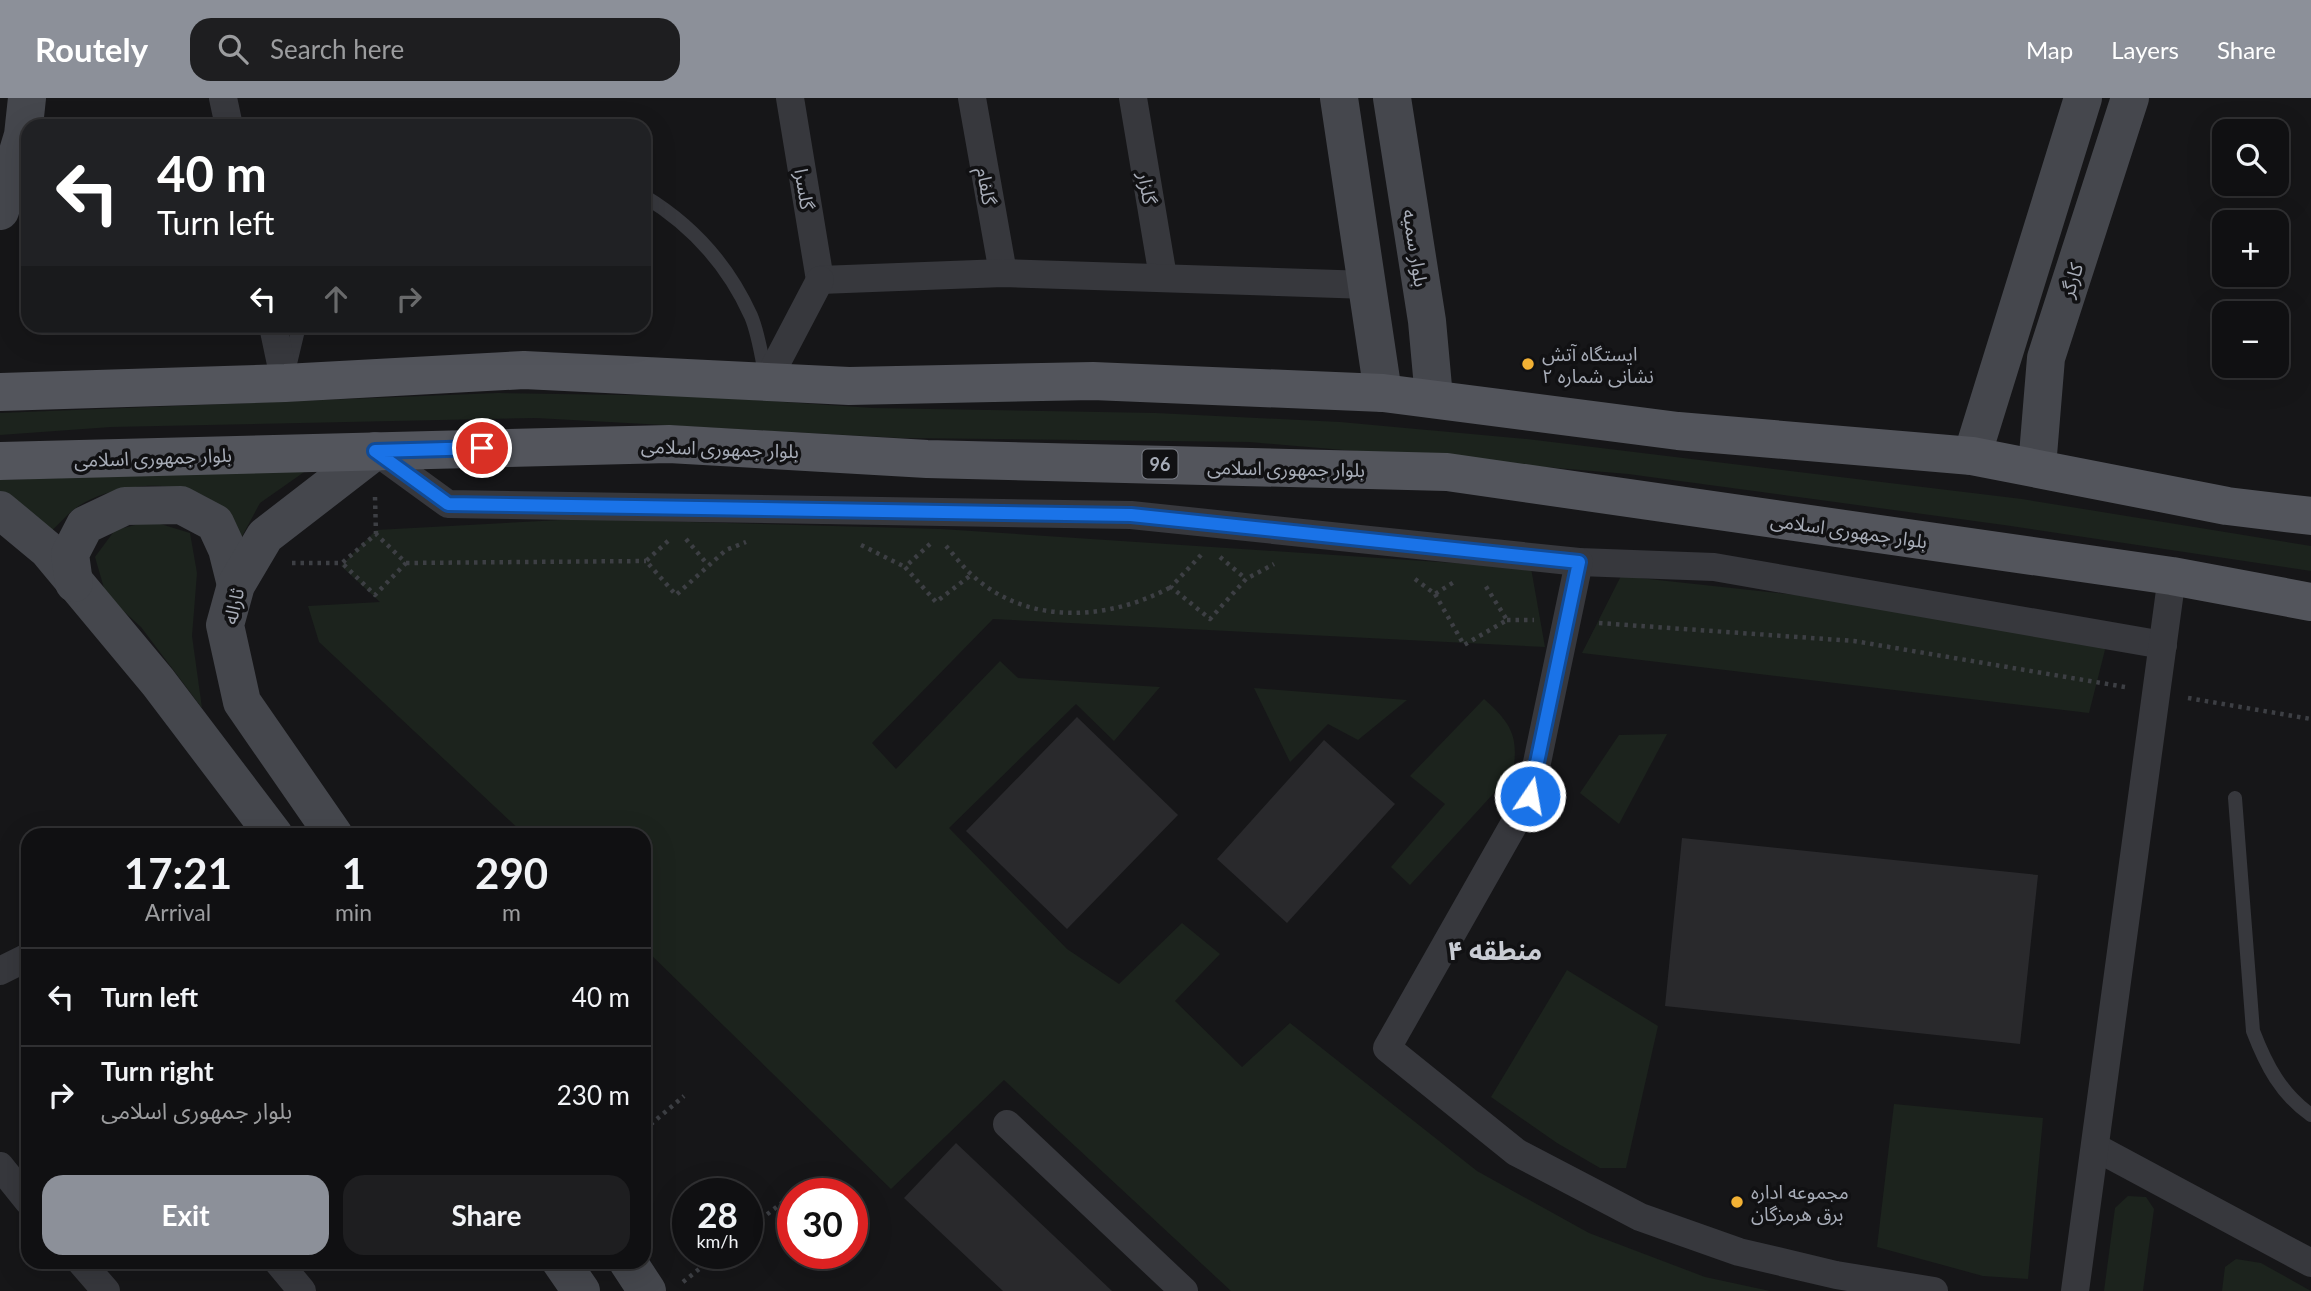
<!DOCTYPE html>
<meta charset="utf-8">
<style>
body{margin:0;font-family:Lato,"Noto Sans Arabic",sans-serif;background:#1e1e20;color:#f1f3f6;height:100vh;display:flex;flex-direction:column;font-size:26px;white-space:nowrap}
*{box-sizing:border-box;margin:0}
p{font-size:23px;color:#9c9d9f}
.icon{flex:none;width:38px;height:38px;fill:none;stroke:currentColor;stroke-width:2;stroke-linecap:round;stroke-linejoin:round}
.map{position:relative;flex:1;overflow:hidden}
.panel{position:absolute;left:21px;top:730px;width:630px;height:441px;display:flex;flex-direction:column;background:#101012;border-radius:21px;box-shadow:0 7px 28px #0002,0 0 0 2px #303032}
.panel>*{flex:none}
.banner{position:absolute;left:21px;top:21px;width:630px;height:214px;border-radius:21px;box-shadow:0 7px 28px #0002,0 0 0 2px #303032;background:#202124;color:#fff;overflow:hidden}
.buttons{position:absolute;left:2212px;top:21px;display:grid;gap:14px}
.buttons a{display:grid;place-items:center;width:77px;height:77px;border-radius:14px;background:#101012;box-shadow:0 7px 28px #0002,0 0 0 2px #303032;font-size:35px}
.speed{position:absolute;left:672px;top:1080px;display:flex;gap:14px;font-size:35px;font-weight:700;text-align:center}
.speed>*{display:grid;place-content:center;width:91px;height:91px;border-radius:50%;background:#101012;box-shadow:0 7px 28px #0002,0 0 0 2px #303032;line-height:1}
.speed small{font-size:18px;font-weight:400}
.speed .limit{border:10px solid #d22;background:#fff;color:#111}
.pin{position:absolute;display:grid;place-items:center;width:60px;height:60px;color:#fff;margin:-30px;border:4px solid #fff;border-radius:50%;box-shadow:0 2px 7px #0007}
.me{position:absolute;width:77px;margin:-38px;rotate:12deg;stroke-linejoin:round;filter:drop-shadow(0 0 5px #0008)}
.turn{display:flex;align-items:center;gap:24px;height:147px;padding:0 21px;font-size:32px}
.turn .icon{width:91px;height:91px;stroke-width:2.5}
.turn b{display:block;font-size:49px;line-height:60px}
.lanes{display:flex;align-items:center;height:66px;padding:0 21px;background:#0003;justify-content:center;gap:35px;direction:ltr}
.lanes .off{opacity:.35}
.eta{display:flex;justify-content:space-evenly;align-items:center;height:119px;text-align:center}
.eta b{font-size:42px;font-weight:700;line-height:49px}
.cta{display:flex;gap:14px;margin-top:auto;padding:14px 21px}
.cta a{flex:1;height:80px;border-radius:21px;background:#8c9099;color:#fff;font-size:28px;font-weight:700;line-height:80px;text-align:center}
.cta a+a{background:#1e1e20;color:#f1f3f6}
ul{padding:0;list-style:none}
li{display:flex;align-items:center;gap:21px;height:98px;padding:0 21px;border-top:2px solid #303032}
li div{flex:1}
li b{display:block;font-size:26px}
li em{font-style:normal}
header{display:flex;align-items:center;gap:42px;box-sizing:border-box;height:98px;padding:0 35px;background:#8c9099;color:#fff}
header strong{font-size:33px}
nav{display:flex;gap:38px;margin-inline-start:auto;font-size:24px}
.search{width:490px;height:63px;background:#1e1e20;display:flex;align-items:center;gap:18px;box-sizing:border-box;padding:0 24px;border-radius:21px;color:#9c9d9f;font-size:26px}
.map>svg:first-child{display:block}
</style>
<header>
<strong>Routely</strong>
<div class="search"><svg class="icon" aria-label="search" viewBox="0 0 24 24"><circle cx="10" cy="10" r="6"/><path d="M15 15l6 6"/></svg>Search here</div>
<nav><a>Map</a><a>Layers</a><a>Share</a></nav>
</header>
<div class="map">
<svg width="2311" height="1193" viewBox="0 0 2311 1193">
<rect width="100%" height="100%" fill="#161618"/>
<g fill="#1c231d">
<path d="M498,295L695,298L873,310L1156,315L1340,324L1527,341L2022,401L2311,448V473L2004,427L1628,376L1249,344L900,340L536,320L111,329L0,337V315Z"/>
<path d="M307,372L260,405L240,442C235,432 230,417 221,409C184,377 111,384 73,412C65,419 57,428 49,435L0,396V382Z"/>
<path d="M579,421L941,431L1531,470L1545,549L993,521L872,645L896,671L1000,563L1018,580L1160,589L1114,643L1076,606L949,730L1067,851L1119,886L1182,825L1220,856L1175,903L1242,969L1290,925L1477,1073L1589,1135L1705,1179L1770,1193H1231L1004,982L891,1091L644,850V737H525L319,544L308,508L380,504L341,468L376,432Z"/>
<path d="M151,423L190,435L197,475L192,538L202,610L141,529L106,497L95,459L115,432Z"/>
<path d="M1621,478L1880,506L2108,540L2089,615L1582,555Z"/>
<path d="M1254,590L1407,602L1358,642L1328,626L1290,664Z"/>
<path d="M1484,601C1511,625 1519,638 1513,674L1410,787L1391,769L1445,706L1410,678Z"/>
<path d="M1667,636L1619,726L1580,695L1619,637Z"/>
<path d="M1567,872L1658,928L1626,1070H1600L1557,1045L1491,999Z"/>
<path d="M1894,1006L2043,1020L2028,1181L1983,1178L1877,1149Z"/>
<path d="M2128,1098L2146,1099L2154,1111L2143,1193H2104L2115,1110Z"/>
<path d="M2236,1161L2261,1165L2311,1193H2222L2225,1169Z"/>
</g>
<g fill="#29292c">
<path d="M1077,619L1178,717L1067,831L966,733Z"/>
<path d="M1324,642L1395,706L1287,825L1217,761Z"/>
<path d="M1682,740L2038,777L2020,946L1665,908Z"/>
<path d="M956,1045L1112,1193H1003L904,1100Z"/>
</g>
<g fill="none" stroke-linecap="round" stroke-linejoin="round">
<g stroke="#3d3f44" stroke-width="4.5" stroke-dasharray="3.5 5" stroke-linecap="butt">
<path d="M375,399L376,436"/>
<path d="M686,441L708,467"/>
<path d="M668,443L646,463L676,497L726,452L746,444"/>
<path d="M930,446L905,469L936,504L971,477"/>
<path d="M861,447L905,469"/>
<path d="M946,448C954,457 962,468 971,476C1026,528 1108,523 1171,489"/>
<path d="M1201,457L1171,489L1210,521L1246,481L1274,466"/>
<path d="M1220,459L1246,481"/>
<path d="M292,465H342L376,436L406,465L375,497L342,465"/>
<path d="M406,465L646,463"/>
<path d="M1415,481L1435,496L1454,484"/>
<path d="M1435,496L1464,547L1507,522L1485,487"/>
<path d="M1507,522H1534"/>
<path d="M1599,525L1854,543L2125,589"/>
<path d="M2188,600L2311,621"/>
<path d="M644,1032L684,998"/>
<path d="M747,1132L783,1104"/>
<path d="M683,1184L719,1155"/>
</g>
<g stroke="#37383d" stroke-width="14">
<path d="M644,98C692,127 728,167 751,218C759,237 762,261 766,281"/>
<path d="M289,270L299,228"/>
<path d="M2235,700L2253,933C2266,967 2281,996 2311,1017"/>
</g>
<g stroke="#37383d" stroke-width="28">
<path d="M223,0L229,28"/>
<path d="M790,0L820,182"/>
<path d="M972,0L1003,175"/>
<path d="M1133,0L1163,179"/>
<path d="M820,182L1003,175L1368,187"/>
<path d="M273,228L285,285"/>
<path d="M767,283L820,182"/>
<path d="M375,353L448,406L1131,417L1579,464L1714,469L2163,547"/>
<path d="M1579,464L1530,698L1387,950L1516,1054L1640,1119L1739,1154L1836,1177L1934,1193"/>
<path d="M0,873L28,859"/>
<path d="M1007,1026L1184,1193"/>
<path d="M2095,1049L2311,1165"/>
<path d="M0,1068L28,1103"/>
<path d="M81,1164L106,1193"/>
<path d="M278,1164L302,1193"/>
<path d="M2075,1193L2172,478"/>
</g>
<g stroke="#45474d" stroke-width="38">
<path d="M1339,0L1383,295"/>
<path d="M1392,0L1427,223L1434,300"/>
<path d="M0,113L23,37L27,0"/>
<path d="M1972,358L2083,0"/>
<path d="M2037,369L2046,260L2130,0"/>
<path d="M0,412L48,452L158,584L274,737"/>
<path d="M74,485L70,456L85,427L125,408L181,407L215,425L227,451L236,487"/>
<path d="M334,737L242,604L225,527L236,487L265,438L375,353"/>
<path d="M561,1164L581,1193"/>
<path d="M628,1164L647,1193"/>
</g>
<g stroke="#53555c" stroke-width="38">
<path d="M0,294L285,285L524,272L849,288L1093,283L1383,295L1678,333L1972,358L2227,408L2311,418"/>
<path d="M0,363L669,346L927,361L1447,374L2172,478L2311,504"/>
</g>
</g>
<g fill="none" stroke-linecap="round" stroke-linejoin="round">
<g stroke="#114b97" stroke-width="18">
<path id="route" d="M482,350L375,353L448,406L1131,417L1579,464L1530,698"/>
</g>
<use href="#route" stroke="#1a73e8" stroke-width="12"/>
</g>
<g fill="#f2b134" stroke="#111113" stroke-width="2.5">
<circle cx="1528" cy="266" r="7"/>
<circle cx="1737" cy="1104" r="7"/>
</g>
<g text-anchor="middle" dominant-baseline="central" stroke-width="7" stroke-linejoin="round" paint-order="stroke">
<rect fill="#111113" stroke="#7b7e86" stroke-width="2" x="1142.5" y="351.5" width="35" height="29" rx="5"/>
<g font-size="18" font-weight="bold" fill="#a8adb8">
<text x="1160" y="366">96</text>
</g>
<g font-size="19" fill="#a8adb8" stroke="#111113">
<text transform="translate(987 88) rotate(80)">گلفام</text>
<text transform="translate(1148 90) rotate(80)">گلزار</text>
<text transform="translate(805 91) rotate(81)">گلسرا</text>
<text transform="translate(1416 150) rotate(81)">بلوار سمیه</text>
<text transform="translate(2071 182) rotate(-72)">کارگر</text>
<text transform="translate(720 350) rotate(2)">بلوار جمهوری اسلامی</text>
<text transform="translate(153 359) rotate(-2)">بلوار جمهوری اسلامی</text>
<text transform="translate(1286 370) rotate(1)">بلوار جمهوری اسلامی</text>
<text transform="translate(1849 432) rotate(8)">بلوار جمهوری اسلامی</text>
<text transform="translate(233 508) rotate(-77)">ثاراله</text>
</g>
<g font-size="19" fill="#a8adb8" stroke="#111113" text-anchor="start">
<text x="1542" y="255">ایستگاه آتش<tspan x="1542" dy="22">نشانی شماره ۲</tspan></text>
<text x="1751" y="1093">مجموعه اداره<tspan x="1751" dy="22">برق هرمزگان</tspan></text>
</g>
<g font-size="26" font-weight="bold" fill="#c9ccd4" stroke="#111113">
<text x="1495" y="852">منطقه ۴</text>
</g>
</g>
</svg>
<div class="buttons">
<a><svg class="icon" aria-label="search" viewBox="0 0 24 24"><circle cx="10" cy="10" r="6"/><path d="M15 15l6 6"/></svg></a>
<a>+</a>
<a>−</a>
</div>
<div class="speed"><div>28<small>km/h</small></div><div class="limit">30</div></div>
<div class="pin" style="left:482px;top:350px;background:#d93025"><svg class="icon" aria-label="arrive" viewBox="0 0 24 24"><path d="M6 21V4h12l-3 4 3 4H6"/></svg></div>
<svg class="me" style="left:1530px;top:698px" viewBox="-20 -20 40 40"><circle r="17" fill="#1a73e8" stroke="#fff" stroke-width="3"/><path d="M0-11L8 9 0 5-8 9z" fill="#fff"/></svg>
<div class="banner">
<div class="turn"><svg class="icon" aria-label="left" viewBox="0 0 24 24"><path d="M17 20v-9H6M10 6l-5 5 5 5"/></svg><div><b>40 m</b>Turn left</div></div>
<div class="lanes"><svg class="icon" aria-label="left" viewBox="0 0 24 24"><path d="M17 20v-9H6M10 6l-5 5 5 5"/></svg><svg class="icon off" aria-label="ahead" viewBox="0 0 24 24"><path d="M12 20V5M6 11l6-6 6 6"/></svg><svg class="icon off" aria-label="right" viewBox="0 0 24 24"><path d="M7 20v-9h11M14 6l5 5-5 5"/></svg></div>
</div>
<section class="panel">
<div class="eta">
<div><b>17:21</b><p>Arrival</p></div>
<div><b>1</b><p>min</p></div>
<div><b>290</b><p>m</p></div>
</div>
<ul>
<li><svg class="icon" aria-label="left" viewBox="0 0 24 24"><path d="M17 20v-9H6M10 6l-5 5 5 5"/></svg><div><b>Turn left</b></div><em>40 m</em></li>
<li><svg class="icon" aria-label="right" viewBox="0 0 24 24"><path d="M7 20v-9h11M14 6l5 5-5 5"/></svg><div><b>Turn right</b><p>بلوار جمهوری اسلامی</p></div><em>230 m</em></li>
</ul>
<div class="cta"><a>Exit</a><a>Share</a></div>
</section>
</div>
